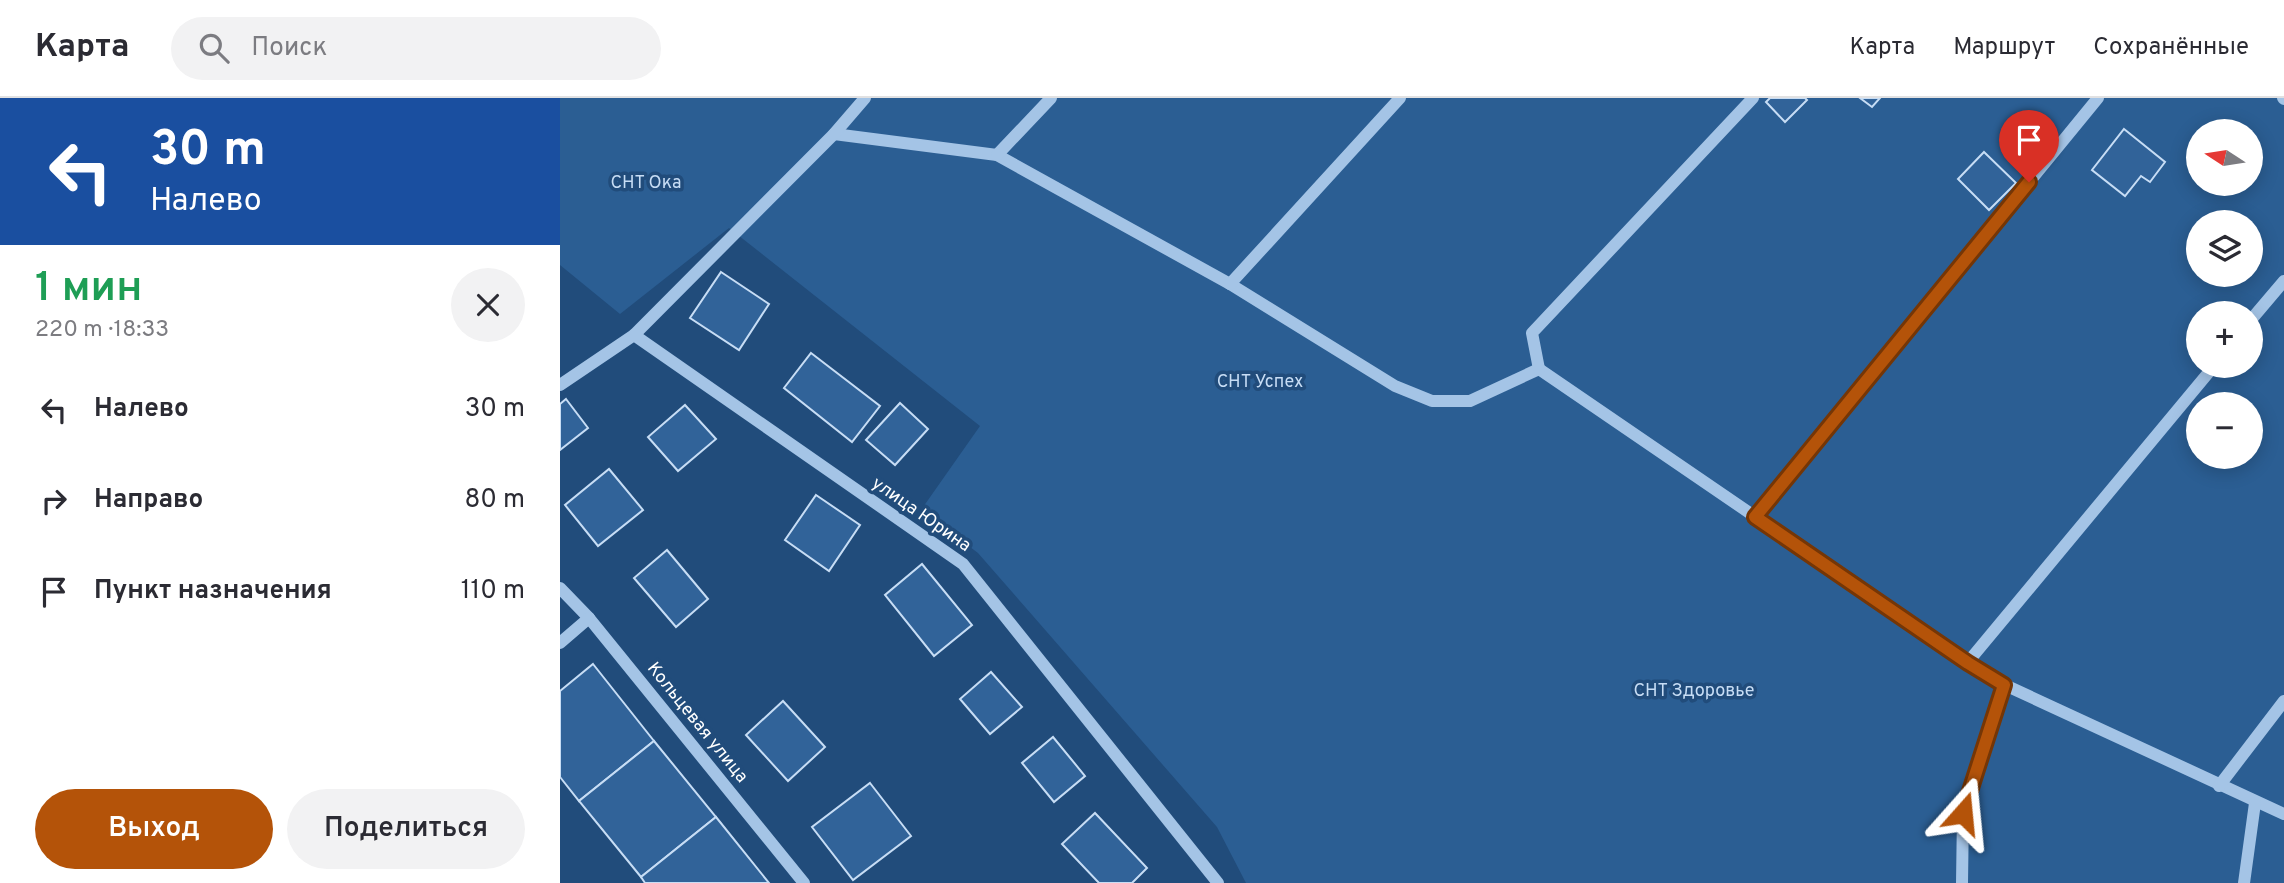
<!DOCTYPE html>
<html lang="ru">
<meta charset="utf-8">
<style>
body{margin:0;font-family:Overpass,sans-serif;background:#f2f2f3;color:#2b2b33;height:100vh;display:flex;flex-direction:column;font-size:26px;white-space:nowrap}
*{box-sizing:border-box;margin:0}
p{font-size:23px;color:#7c7c81}
.icon{flex:none;width:38px;height:38px;fill:none;stroke:currentColor;stroke-width:2;stroke-linecap:round;stroke-linejoin:round}
.map{position:relative;flex:1;overflow:hidden}
.side{display:flex;flex-direction:column;background:#fff;width:560px}
.side>*{flex:none}
.hud{background:#1a4fa0;color:#fff;overflow:hidden}
.needle{width:46px;rotate:282deg}
.buttons{position:absolute;left:1626px;top:21px;display:grid;gap:14px}
.buttons a{display:grid;place-items:center;width:77px;height:77px;border-radius:50%;background:#fff;box-shadow:0 4px 18px #0003;font-size:35px}
.pin{position:absolute;display:grid;place-items:center;width:60px;height:60px;color:#fff;margin:-72px -30px;border-radius:50% 50% 50% 0;rotate:-45deg;box-shadow:0 0 7px #0007}
.pin .icon{rotate:45deg}
.me{position:absolute;width:77px;margin:-38px;rotate:18deg;stroke-linejoin:round;filter:drop-shadow(0 0 5px #0008)}
.turn{display:flex;align-items:center;gap:24px;height:147px;padding:0 35px;font-size:32px}
.turn .icon{width:91px;height:91px;stroke-width:2.5}
.turn b{display:block;font-size:49px;line-height:60px}
.round{display:grid;place-items:center;flex:none;width:74px;height:74px;border-radius:37px;background:#f2f2f3}
.headline{display:flex;align-items:center;justify-content:space-between;height:119px;padding:0 35px}
h1{font-size:42px;font-weight:600;line-height:52px;color:#1e9e55}
.action{display:flex;gap:14px;margin-top:auto;padding:14px 35px}
.action a{flex:1;height:80px;border-radius:42px;background:#b45309;color:#fff;font-size:28px;font-weight:600;line-height:80px;text-align:center}
.action a+a{background:#f2f2f3;color:#2b2b33}
ul{padding:0;list-style:none}
li{display:flex;align-items:center;gap:21px;height:91px;padding:0 35px}
li div{flex:1}
li b{display:block;font-size:26px}
li em{font-style:normal}
header{display:flex;align-items:center;gap:42px;box-sizing:border-box;height:98px;padding:0 35px;background:#fff;border-bottom:2px solid #e1e1e2}
header strong{font-size:33px}
nav{display:flex;gap:38px;margin-inline-start:auto;font-size:24px}
.search{width:490px;height:63px;background:#f2f2f3;display:flex;align-items:center;gap:18px;box-sizing:border-box;padding:0 24px;border-radius:38px;color:#7c7c81;font-size:26px}
main{display:flex;flex:1;min-height:0}
.map>svg:first-child{display:block}
</style>
<header>
<strong>Карта</strong>
<div class="search"><svg class="icon" aria-label="search" viewBox="0 0 24 24"><circle cx="10" cy="10" r="6"/><path d="M15 15l6 6"/></svg>Поиск</div>
<nav><a>Карта</a><a>Маршрут</a><a>Сохранённые</a></nav>
</header>
<main>
<section class="side">
<div class="hud">
<div class="turn"><svg class="icon" aria-label="left" viewBox="0 0 24 24"><path d="M17 20v-9H6M10 6l-5 5 5 5"/></svg><div><b>30 m</b>Налево</div></div>
</div>
<div class="headline"><div><h1>1 мин</h1><p>220 m · 18:33</p></div><a class="round"><svg class="icon" aria-label="close" viewBox="0 0 24 24"><path d="M6 6l12 12M18 6L6 18"/></svg></a></div>
<ul>
<li><svg class="icon" aria-label="left" viewBox="0 0 24 24"><path d="M17 20v-9H6M10 6l-5 5 5 5"/></svg><div><b>Налево</b></div><em>30 m</em></li>
<li><svg class="icon" aria-label="right" viewBox="0 0 24 24"><path d="M7 20v-9h11M14 6l5 5-5 5"/></svg><div><b>Направо</b></div><em>80 m</em></li>
<li><svg class="icon" aria-label="arrive" viewBox="0 0 24 24"><path d="M6 21V4h12l-3 4 3 4H6"/></svg><div><b>Пункт назначения</b></div><em>110 m</em></li>
</ul>
<div class="action"><a>Выход</a><a>Поделиться</a></div>
</section>
<div class="map">
<svg width="1724" height="785" viewBox="0 0 1724 785">
<rect width="100%" height="100%" fill="#214c7b"/>
<path fill="#2b5e93" fill-rule="evenodd" d="M0,0H1724V785H686L657,729L418,455L361,412L420,328L169,130L60,216L0,167ZM1638,33H1690V86H1638ZM1638,124H1690V177H1638ZM1638,215H1690V268H1638ZM1638,306H1690V359H1638Z"/>
<g fill="#316399" stroke="#c7ddf5" stroke-width="2">
<path d="M1210,0H1245L1247,2L1225,24L1206,4Z"/>
<path d="M1300,0H1320L1312,9Z"/>
<path d="M1564,31L1605,64L1590,84L1581,78L1565,98L1532,72Z"/>
<path d="M1424,54L1456,85L1429,112L1398,81Z"/>
<path d="M161,174L209,206L179,252L130,220Z"/>
<path d="M251,255L320,308L292,344L224,290Z"/>
<path d="M6,301L28,330L0,352V306Z"/>
<path d="M340,305L368,331L335,367L306,342Z"/>
<path d="M125,307L156,341L118,373L88,339Z"/>
<path d="M49,371L83,412L38,448L5,407Z"/>
<path d="M256,397L300,427L269,473L225,442Z"/>
<path d="M107,452L148,501L116,529L74,480Z"/>
<path d="M362,466L412,527L374,558L325,497Z"/>
<path d="M33,566L94,643L19,703L0,679V593Z"/>
<path d="M431,574L462,609L430,636L400,601Z"/>
<path d="M223,603L265,649L228,683L186,637Z"/>
<path d="M493,639L525,678L494,704L462,665Z"/>
<path d="M94,643L156,719L81,779L19,703Z"/>
<path d="M310,685L351,738L293,782L252,729Z"/>
<path d="M535,715L587,770L572,785H539L502,746Z"/>
<path d="M156,719L209,785H85L81,779Z"/>
</g>
<g fill="none" stroke-linecap="round" stroke-linejoin="round">
<g stroke="#a4c4e6" stroke-width="12">
<path d="M1723,0L1724,1"/>
<path d="M274,36L437,57L670,186L835,288L872,303H910L979,271L1434,582L1724,716"/>
<path d="M437,57L491,0"/>
<path d="M670,186L840,0"/>
<path d="M1690,223L1724,183"/>
<path d="M74,237L403,466L658,785"/>
<path d="M979,271L972,235L1193,0"/>
<path d="M0,287L74,237L274,36L305,0"/>
<path d="M1195,419L1538,0"/>
<path d="M0,490L29,520L244,785"/>
<path d="M0,545L29,520"/>
<path d="M1408,564L1654,268"/>
<path d="M1659,688L1724,603"/>
<path d="M1402,785L1403,715L1444,587"/>
<path d="M1684,785L1695,705"/>
</g>
</g>
<g fill="none" stroke-linecap="round" stroke-linejoin="round">
<g stroke="#753606" stroke-width="18">
<path id="route" d="M1403,715L1444,587L1408,565L1195,419L1469,84"/>
</g>
<use href="#route" stroke="#b45309" stroke-width="12"/>
</g>
<g text-anchor="middle" dominant-baseline="central" stroke-width="7" stroke-linejoin="round" paint-order="stroke">
<g font-size="18" fill="#c7ddf5" stroke="#214c7b">
<text x="86" y="85">СНТ Ока</text>
<text x="700" y="284">СНТ Успех</text>
<text x="1134" y="593">СНТ Здоровье</text>
</g>
<g font-size="18" fill="#fff" stroke="#214c7b">
<text transform="translate(361 417) rotate(35)">улица Юрина</text>
<text transform="translate(137 625) rotate(51)">Кольцевая улица</text>
</g>
</g>
</svg>
<div class="buttons">
<a><svg class="needle" viewBox="-14 -14 28 28"><path d="M0-13l5 13h-10z" fill="#e53935"/><path d="M0 13l5-13h-10z" fill="#7c7c81"/></svg></a>
<a><svg class="icon" aria-label="layers" viewBox="0 0 24 24"><path d="M12 4l9 5-9 5-9-5zM3 14l9 5 9-5"/></svg></a>
<a>+</a>
<a>−</a>
</div>
<div class="pin" style="left:1469px;top:84px;background:#d93025"><svg class="icon" aria-label="arrive" viewBox="0 0 24 24"><path d="M6 21V4h12l-3 4 3 4H6"/></svg></div>
<svg class="me" style="left:1403px;top:715px" viewBox="-20 -20 40 40"><path d="M0-17L14 15 0 8-14 15z" fill="#b45309" stroke="#fff" stroke-width="4"/></svg>
</div>
</main>
